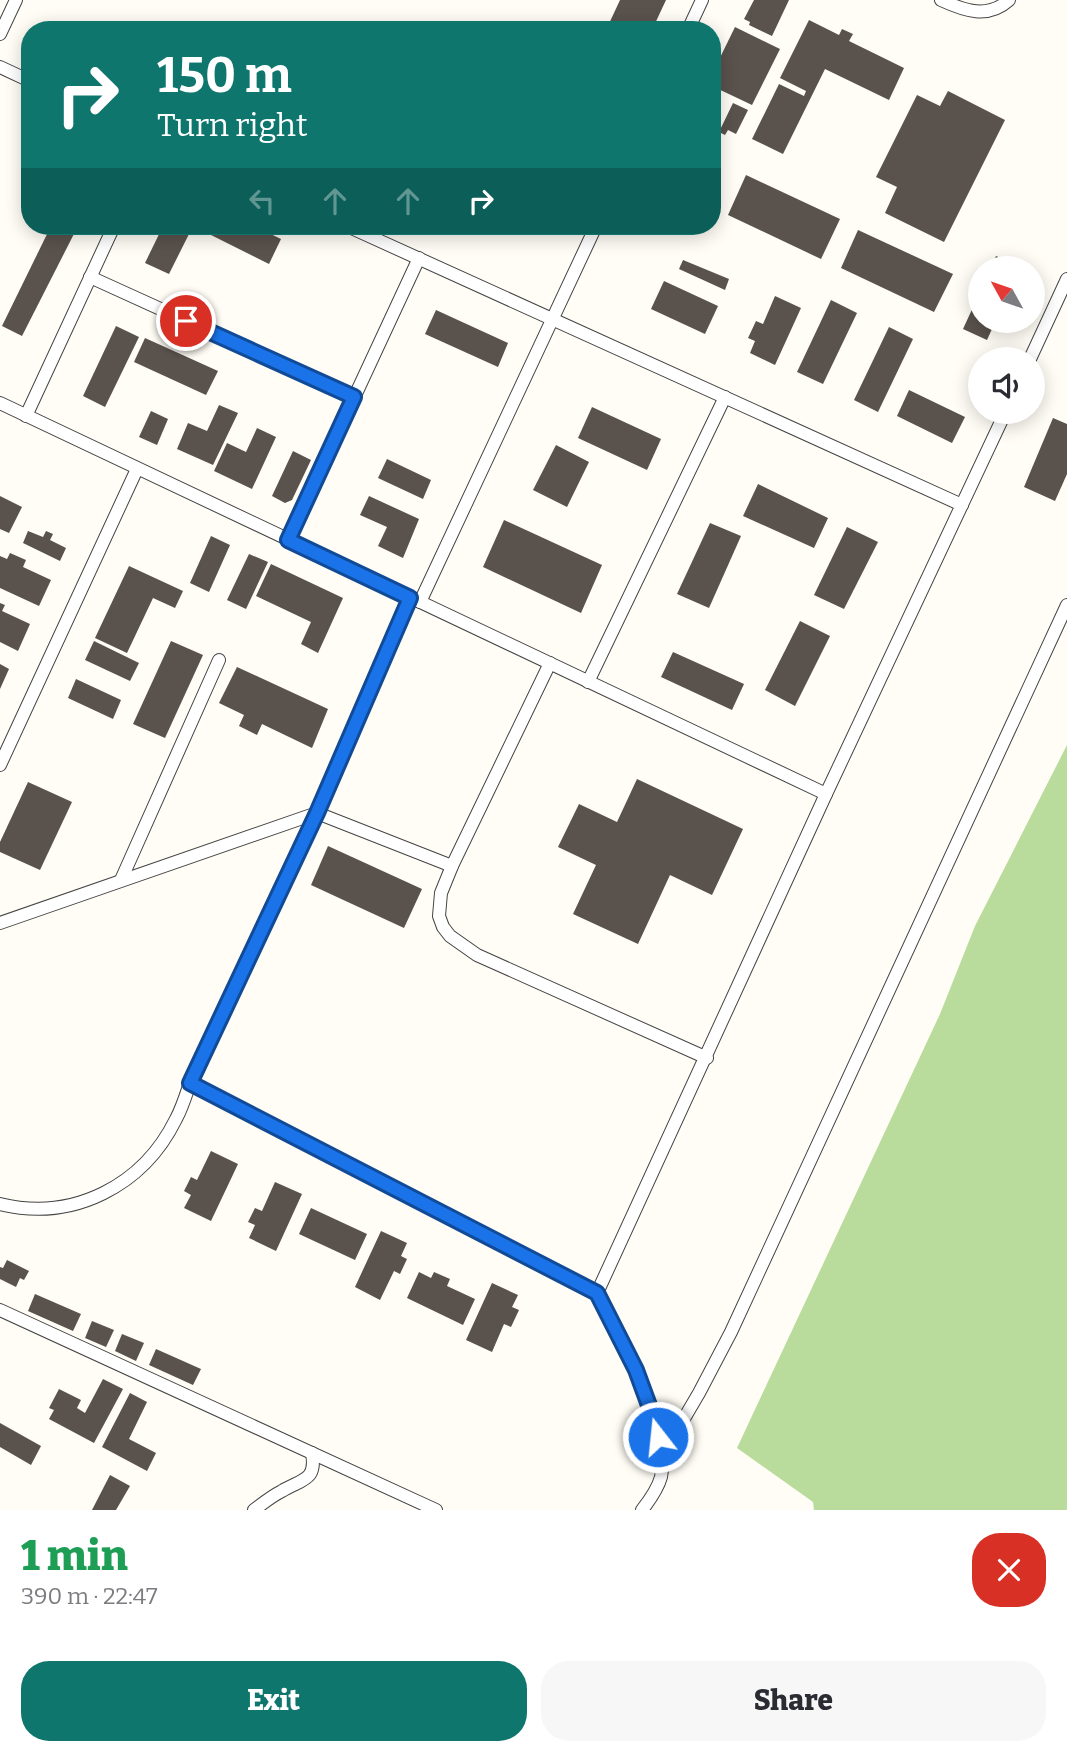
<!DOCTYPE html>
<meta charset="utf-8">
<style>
body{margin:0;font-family:Bitter,serif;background:#f7f7f7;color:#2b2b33;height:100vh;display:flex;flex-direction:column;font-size:26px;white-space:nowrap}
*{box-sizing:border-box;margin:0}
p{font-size:23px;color:#7c7c81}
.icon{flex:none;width:38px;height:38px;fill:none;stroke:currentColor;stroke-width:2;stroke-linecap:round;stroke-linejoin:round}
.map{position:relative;height:1510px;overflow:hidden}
.side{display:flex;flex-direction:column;background:#fff;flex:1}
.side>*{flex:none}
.banner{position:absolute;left:21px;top:21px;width:700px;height:214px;border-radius:28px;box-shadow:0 4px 18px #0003;background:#0f766e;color:#fff;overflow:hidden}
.needle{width:46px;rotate:310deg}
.controls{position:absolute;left:968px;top:256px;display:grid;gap:14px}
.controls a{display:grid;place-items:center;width:77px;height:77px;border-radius:50%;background:#fff;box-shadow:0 4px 18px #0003;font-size:35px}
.pin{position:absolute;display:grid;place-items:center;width:60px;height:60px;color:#fff;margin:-30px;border:4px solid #fff;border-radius:50%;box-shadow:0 2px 7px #0007}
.me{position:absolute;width:77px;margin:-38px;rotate:344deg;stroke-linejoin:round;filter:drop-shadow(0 0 5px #0008)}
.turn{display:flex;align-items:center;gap:24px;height:147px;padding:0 21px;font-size:32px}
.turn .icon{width:91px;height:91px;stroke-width:2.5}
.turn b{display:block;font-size:49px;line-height:60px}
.lanes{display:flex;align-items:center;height:66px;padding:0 21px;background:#0003;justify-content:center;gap:35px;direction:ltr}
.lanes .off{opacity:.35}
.round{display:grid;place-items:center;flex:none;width:74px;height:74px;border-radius:28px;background:#f7f7f7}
.headline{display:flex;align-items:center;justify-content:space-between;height:119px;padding:0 21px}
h1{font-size:42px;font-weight:800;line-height:52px;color:#1e9e55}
.action{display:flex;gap:14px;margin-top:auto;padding:14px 21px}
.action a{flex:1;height:80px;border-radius:28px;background:#0f766e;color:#fff;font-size:28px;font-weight:800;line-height:80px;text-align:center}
.action a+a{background:#f7f7f7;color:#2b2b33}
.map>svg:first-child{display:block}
</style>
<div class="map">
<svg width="1067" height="1510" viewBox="0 0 1067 1510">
<rect width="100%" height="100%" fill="#fffdf5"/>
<path fill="#b9dc9c" d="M1067,745V1510H814L813,1502L737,1448L940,1014L975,926Z"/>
<g fill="#5a524d">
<path d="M620,0H666L652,30H609L607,28Z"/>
<path d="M754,0H789L772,36L749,25L750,22L744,19Z"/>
<path d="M809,20L839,35L842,29L853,34L849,41L904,68L889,100L825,69L783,154L752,139L779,84L804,96L806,91L780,78Z"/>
<path d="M735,27L780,49L752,105L712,86V74Z"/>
<path d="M948,91L1005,120L944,242L885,213L897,187L876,177L917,95L940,106Z"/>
<path d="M733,103L748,110L736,134L728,130L725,135L719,132Z"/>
<path d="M746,175L840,219L821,259L728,215Z"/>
<path d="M51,226H78L22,336L2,326Z"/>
<path d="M163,226H193L169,274L145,263Z"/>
<path d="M199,226H254L281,239L269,264L197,228Z"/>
<path d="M858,230L953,274L934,312L841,268Z"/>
<path d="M996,256L1024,268H991Z"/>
<path d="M683,260L729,279L725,290L679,269Z"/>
<path d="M664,281L718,306L705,334L651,309Z"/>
<path d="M980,292V320H996L987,340L963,329Z"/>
<path d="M775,296L801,308L775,365L750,353L755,341L748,338L756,321L763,324Z"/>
<path d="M831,300L857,313L823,384L797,372Z"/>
<path d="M436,310L508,343L498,367L425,334Z"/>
<path d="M116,326L139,337L105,407L83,396Z"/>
<path d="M889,327L913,339L878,412L854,400Z"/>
<path d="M145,338L218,371L206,395L134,362Z"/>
<path d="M909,390L965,417L952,443L897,416Z"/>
<path d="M219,405L238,413L213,465L177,449L188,423L207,431Z"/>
<path d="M592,407L661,439L647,470L578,438Z"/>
<path d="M151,411L168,419L157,445L139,437Z"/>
<path d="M1053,418L1067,424V474L1055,501L1024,487Z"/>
<path d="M257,428L276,437L252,489L214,471L227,443L246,452Z"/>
<path d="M556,445L589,462L567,507L533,490Z"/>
<path d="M293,451L311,460L292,500L285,503L272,496Z"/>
<path d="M387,459L431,480L423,499L378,478Z"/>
<path d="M758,484L828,518L814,548L743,516Z"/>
<path d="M0,496L22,507L9,533L0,529Z"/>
<path d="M369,496L419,519L403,558L378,546L387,527L360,515Z"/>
<path d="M504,520L602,565L581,613L483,567Z"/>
<path d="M710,523L741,536L709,608L677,594Z"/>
<path d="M847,527L878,542L844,609L814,595Z"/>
<path d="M28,531L43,537L46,531L53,534L50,540L66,548L60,561L23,543Z"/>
<path d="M211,536L230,545L209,592L190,583Z"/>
<path d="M10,553L26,560L23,567L51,580L39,606L0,588V556L7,559Z"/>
<path d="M249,554L268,562L246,609L227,600Z"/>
<path d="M271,564L343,598L318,653L301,644L311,622L256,596Z"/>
<path d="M129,566L183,591L175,608L153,598L127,653L95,638Z"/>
<path d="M0,603L5,605L2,611L30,624L18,651L0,642Z"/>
<path d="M800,621L830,636L795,706L765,690Z"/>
<path d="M94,641L139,663L130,681L85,660Z"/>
<path d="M171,641L203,655L165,738L133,724Z"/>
<path d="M673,652L744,684L732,710L661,677Z"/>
<path d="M0,664L9,669L0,689Z"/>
<path d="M237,667L328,709L312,748L262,724L257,735L239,726L244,715L219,703Z"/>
<path d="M76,679L121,700L113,719L68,698Z"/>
<path d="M637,779L743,829L712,895L670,875L638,944L573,914L596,865L558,847L579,804L617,822Z"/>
<path d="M28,782L72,802L40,870L0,852V842Z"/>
<path d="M328,846L422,889L404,928L311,885Z"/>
<path d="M211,1151L238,1164L211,1221L184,1208L191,1195L184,1191L191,1177L197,1180Z"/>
<path d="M275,1182L302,1194L276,1251L249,1238L255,1225L248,1222L255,1208L262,1211Z"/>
<path d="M311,1208L367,1234L355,1260L299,1234Z"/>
<path d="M381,1231L407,1243L401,1256L407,1259L400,1274L394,1271L380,1300L355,1287Z"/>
<path d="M7,1260L29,1271L24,1280L20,1278L16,1287L0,1279V1267L3,1268Z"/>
<path d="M419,1272L431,1278L434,1272L450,1279L447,1286L475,1299L463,1325L407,1298Z"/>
<path d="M492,1283L518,1295L512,1307L519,1310L511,1327L504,1324L492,1352L466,1340Z"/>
<path d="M35,1294L81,1314L73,1331L28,1311Z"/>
<path d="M92,1321L114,1330L106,1347L85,1338Z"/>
<path d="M122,1334L144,1343L136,1361L115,1351Z"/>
<path d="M156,1349L201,1369L193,1385L149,1365Z"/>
<path d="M103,1379L123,1389L94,1443L49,1419L54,1410L49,1408L59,1389L81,1400L77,1408L85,1413Z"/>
<path d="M130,1393L147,1402L129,1439L156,1453L147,1471L102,1447Z"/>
<path d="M0,1423L41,1446L31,1465L0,1447Z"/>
<path d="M110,1475L130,1486L116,1510H92Z"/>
</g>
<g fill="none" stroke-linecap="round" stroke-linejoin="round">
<g stroke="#444" stroke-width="14">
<g id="service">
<path d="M941,0C965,11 988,19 1009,0"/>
<path d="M688,30L702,0"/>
<path d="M0,34L16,0"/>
<path d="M0,67L30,81"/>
<path d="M347,226L962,505"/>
<path d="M90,277L354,397"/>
<path d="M1030,359L1067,279"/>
<path d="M0,403L826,794"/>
<path d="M26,416L114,226"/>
<path d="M288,540L419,258"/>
<path d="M420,602L596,226"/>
<path d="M550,663L452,866L441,893L439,916L443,927L450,936L477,955L707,1058"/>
<path d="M588,682L725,397"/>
<path d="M0,765L137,469"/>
<path d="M121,880L219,660"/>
<path d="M0,923L317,813L452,866"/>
<path d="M190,1083L597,1293L826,794L1006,411"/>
<path d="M0,1204C73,1222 143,1186 176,1119C182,1108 186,1095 190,1083L317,813L410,598"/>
<path d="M597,1293C621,1339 671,1425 661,1477C658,1488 649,1501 642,1510"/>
<path d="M0,1310L436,1510"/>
<path d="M662,1456L699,1393L731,1332L1067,605"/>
<path d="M254,1510C263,1503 272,1496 282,1491C302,1479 317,1481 312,1453"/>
</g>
</g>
<use href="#service" stroke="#fff" stroke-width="12"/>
</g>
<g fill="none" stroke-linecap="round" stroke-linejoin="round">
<g stroke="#114b97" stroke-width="18">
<path id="route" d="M186,321L354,397L288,540L410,598L317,813L190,1083L597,1293L636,1370L654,1419L658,1437"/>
</g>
<use href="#route" stroke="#1a73e8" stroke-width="12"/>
</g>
</svg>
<div class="controls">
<a><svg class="needle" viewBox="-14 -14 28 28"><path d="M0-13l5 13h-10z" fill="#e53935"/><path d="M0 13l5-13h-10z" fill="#7c7c81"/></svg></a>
<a><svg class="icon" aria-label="sound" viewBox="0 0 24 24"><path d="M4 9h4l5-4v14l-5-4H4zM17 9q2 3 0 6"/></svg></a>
</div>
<div class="pin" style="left:186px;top:321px;background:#d93025"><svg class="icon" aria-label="arrive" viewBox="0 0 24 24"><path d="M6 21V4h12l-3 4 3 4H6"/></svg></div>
<svg class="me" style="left:658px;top:1437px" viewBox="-20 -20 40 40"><circle r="17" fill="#1a73e8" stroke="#fff" stroke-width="3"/><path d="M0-11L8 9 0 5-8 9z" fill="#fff"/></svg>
<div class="banner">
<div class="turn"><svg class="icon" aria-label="right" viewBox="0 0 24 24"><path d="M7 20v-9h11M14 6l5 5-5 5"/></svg><div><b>150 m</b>Turn right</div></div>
<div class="lanes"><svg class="icon off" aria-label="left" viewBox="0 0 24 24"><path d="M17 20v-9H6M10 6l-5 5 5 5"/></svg><svg class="icon off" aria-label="ahead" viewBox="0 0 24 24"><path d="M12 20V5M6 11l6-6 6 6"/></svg><svg class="icon off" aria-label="ahead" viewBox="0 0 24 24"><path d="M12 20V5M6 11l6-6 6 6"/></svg><svg class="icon" aria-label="right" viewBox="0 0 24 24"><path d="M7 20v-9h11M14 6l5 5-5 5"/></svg></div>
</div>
</div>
<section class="side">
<div class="headline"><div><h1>1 min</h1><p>390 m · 22:47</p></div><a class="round" style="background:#d93025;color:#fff"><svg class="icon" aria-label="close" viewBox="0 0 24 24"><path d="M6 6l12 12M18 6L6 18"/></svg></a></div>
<div class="action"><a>Exit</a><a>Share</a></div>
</section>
